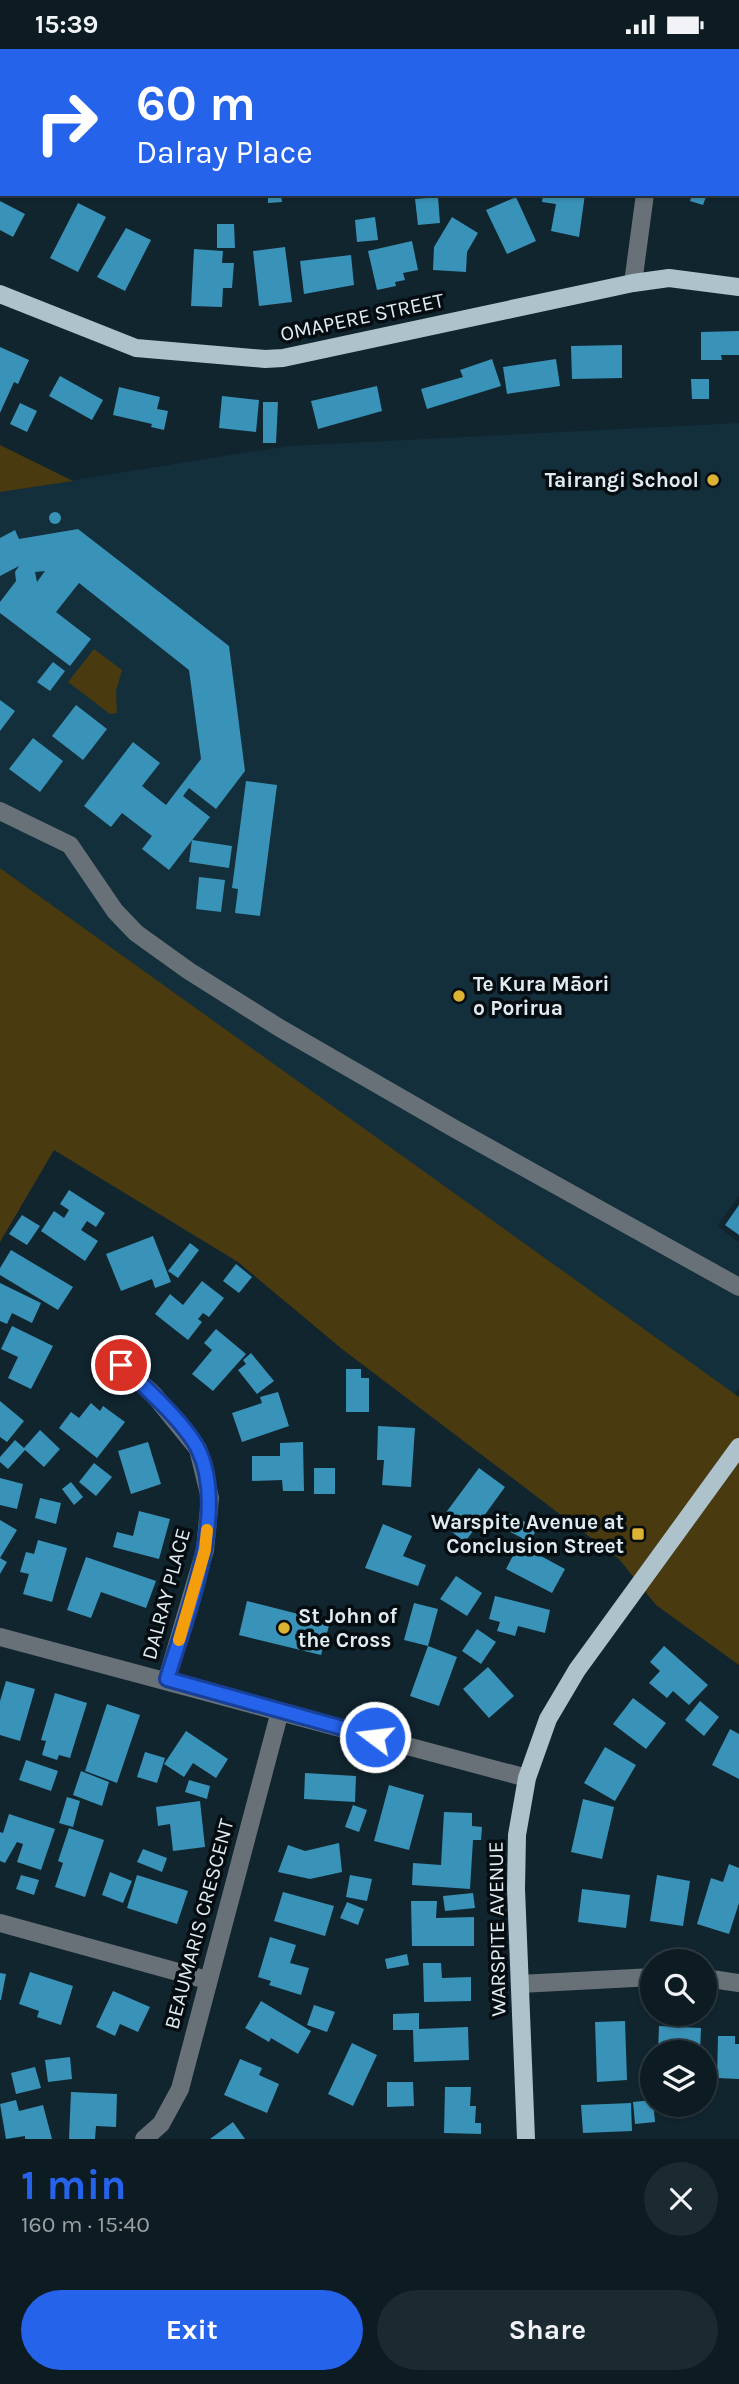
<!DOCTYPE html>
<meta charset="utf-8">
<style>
body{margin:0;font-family:Karla,sans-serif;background:#1b2930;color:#f1f3f6;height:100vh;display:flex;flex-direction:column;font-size:26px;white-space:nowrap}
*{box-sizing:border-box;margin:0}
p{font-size:23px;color:#9aa1a6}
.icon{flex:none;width:38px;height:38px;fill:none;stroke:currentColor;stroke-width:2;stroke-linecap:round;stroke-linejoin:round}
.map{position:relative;height:2090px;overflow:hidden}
.side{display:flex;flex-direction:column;background:#0d1c23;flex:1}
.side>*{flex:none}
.guide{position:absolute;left:0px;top:0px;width:740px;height:147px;box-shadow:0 2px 5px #0004,0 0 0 2px #2d3a41;background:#2563eb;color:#fff;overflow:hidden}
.controls{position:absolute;left:640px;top:1900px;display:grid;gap:14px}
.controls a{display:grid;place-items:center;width:77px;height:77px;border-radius:50%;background:#0d1c23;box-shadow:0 2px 5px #0004,0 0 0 2px #2d3a41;font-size:35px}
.pin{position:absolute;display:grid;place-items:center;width:60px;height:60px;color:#fff;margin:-30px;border:4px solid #fff;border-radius:50%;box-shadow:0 2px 7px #0007}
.me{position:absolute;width:77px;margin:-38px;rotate:285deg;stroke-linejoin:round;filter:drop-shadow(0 0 5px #0008)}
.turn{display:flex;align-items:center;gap:24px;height:147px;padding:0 21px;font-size:32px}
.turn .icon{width:91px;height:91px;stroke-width:2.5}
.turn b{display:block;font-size:49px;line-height:60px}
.round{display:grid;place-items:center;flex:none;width:74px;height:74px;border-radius:37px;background:#1b2930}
.headline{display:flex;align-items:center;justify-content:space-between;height:119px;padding:0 21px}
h1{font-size:42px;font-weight:700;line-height:52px;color:#2563eb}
.cta{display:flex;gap:14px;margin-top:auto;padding:14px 21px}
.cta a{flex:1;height:80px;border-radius:42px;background:#2563eb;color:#fff;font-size:28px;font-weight:700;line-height:80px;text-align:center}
.cta a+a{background:#1b2930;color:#f1f3f6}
.status{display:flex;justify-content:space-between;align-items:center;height:49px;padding:0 35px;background:#0d1c23;direction:ltr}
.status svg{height:19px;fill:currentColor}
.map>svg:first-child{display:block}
</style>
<div class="status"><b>15:39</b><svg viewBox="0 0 49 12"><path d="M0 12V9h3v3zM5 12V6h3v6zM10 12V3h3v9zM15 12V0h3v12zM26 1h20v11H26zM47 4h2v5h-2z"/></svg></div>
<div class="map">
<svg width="739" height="2090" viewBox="0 0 739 2090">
<rect width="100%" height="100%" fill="#11252f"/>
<path fill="#132f3c" d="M739,374V1147L717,1177L739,1193V1339L733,1347L0,819V443L288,397Z"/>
<g fill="#493a10">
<path d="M42,0H367L46,2Z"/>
<path d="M0,396L73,432L0,443Z"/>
<path d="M94,600L122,621L116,642L117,664L110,665L68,633Z"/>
<path d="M0,819L739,1348V1616L656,1556L619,1510L342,1300L238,1213L54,1101L0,1193Z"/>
</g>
<g fill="#3992b7" fill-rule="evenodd">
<path d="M268,145H281L282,153L268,154Z"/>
<path d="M543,145H585L579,188L551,182L556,155L542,153Z"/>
<path d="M692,145H707L703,156L690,152Z"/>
<path d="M438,148L440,174L418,176L415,150Z"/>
<path d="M516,148L536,192L507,205L486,161Z"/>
<path d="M0,152L25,165L13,188L0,181Z"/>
<path d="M78,154L106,168L78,223L50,209Z"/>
<path d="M375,168L378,191L357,193L355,171Z"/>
<path d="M452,168L478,184L467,203L466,223L433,221L434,198Z"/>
<path d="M217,175H234L235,199H217Z"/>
<path d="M126,179L151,191L125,242L97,228Z"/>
<path d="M412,192L418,221L403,224L405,231L395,233L396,237L377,241L368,202Z"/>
<path d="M285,198L292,253L259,257L253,202Z"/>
<path d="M194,200L223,202L222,214H234L232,239H223L222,258L191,257Z"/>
<path d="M351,206L354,236L304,245L300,212Z"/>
<path d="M739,282V306H721L722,311H701V283Z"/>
<path d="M622,296V329L572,330L571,297Z"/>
<path d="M0,298L29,311L18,335L14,333L0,364Z"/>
<path d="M492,310L501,337L427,360L421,340L463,328L460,321Z"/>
<path d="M556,310L560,337L507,345L503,318Z"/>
<path d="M60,327L103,351L92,371L49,347Z"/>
<path d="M691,330H709V350H692Z"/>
<path d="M377,337L382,362L318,380L311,352Z"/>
<path d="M119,338L160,348L157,360L168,362L164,381L151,378L152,375L113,366Z"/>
<path d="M222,347L259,351L256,383L219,379Z"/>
<path d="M263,353H278L276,394H263Z"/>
<path d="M20,354L37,362L27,383L10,375Z"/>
<circle cx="55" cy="469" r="6"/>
<path d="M78,480L229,597L245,722L216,760L189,739L183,747L210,768L169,821L142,800L152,787L122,764L111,778L84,757L133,693L160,714L142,737L166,756L201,710L189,621L79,534L56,563L91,590L70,617L0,564V553L16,532L15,523L19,517L0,527V489L15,481L19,490ZM45,522L37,533L35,523Z"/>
<path d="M53,613L65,622L50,642L37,633Z"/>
<path d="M0,651L15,662L0,682Z"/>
<path d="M76,656L107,680L83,711L52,687Z"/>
<path d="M33,689L63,712L40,743L9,720Z"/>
<path d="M246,732L277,736L260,867L235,864L238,840L232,839Z"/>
<path d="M192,791L232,797L229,819L189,813Z"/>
<path d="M199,828L225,831L221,863L196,860Z"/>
<path d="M69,1141L105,1164L96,1178L87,1172L81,1181L98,1192L85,1212L41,1182L54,1162L64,1169L69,1161L60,1155Z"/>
<path d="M739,1156V1186L725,1176Z"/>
<path d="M22,1166L40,1177L27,1196L9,1185Z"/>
<path d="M153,1187L171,1233L155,1239L152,1230L121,1242L106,1205Z"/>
<path d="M190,1194L199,1201L178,1229L168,1222Z"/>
<path d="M11,1201L73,1238L58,1261L0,1226V1219Z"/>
<path d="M236,1215L252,1228L239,1244L223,1232Z"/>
<path d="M202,1232L224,1249L209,1268L203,1264L198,1270L202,1273L188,1291L155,1265L170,1245L183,1256Z"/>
<path d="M0,1234L41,1254L32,1274L12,1264L7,1275L0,1272Z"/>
<path d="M12,1277L53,1297L31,1340L8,1329L18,1308L1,1300Z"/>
<path d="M216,1280L246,1305L213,1342L192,1325L212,1301L204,1294Z"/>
<path d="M251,1304L274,1332L257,1345L238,1321L246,1315L243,1311Z"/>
<path d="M346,1320H361V1329H369V1363H346Z"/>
<path d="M278,1343L289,1377L242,1393L232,1364L262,1354L260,1348Z"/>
<path d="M0,1352L24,1372L7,1393L0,1388Z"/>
<path d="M91,1354L100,1362L103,1357L125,1373L97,1409L59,1379L71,1363L79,1369Z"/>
<path d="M378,1377L415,1379L411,1438L382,1436L384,1411H377Z"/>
<path d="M40,1381L60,1400L44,1418L25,1401L8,1420L0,1413V1408L15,1391L24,1399Z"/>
<path d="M148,1393L161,1435L131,1445L118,1402Z"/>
<path d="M303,1393L304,1442H283L282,1431L252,1432V1407H280V1394Z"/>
<path d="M94,1414L112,1428L96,1447L79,1433Z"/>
<rect x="314" y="1419" width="21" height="26"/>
<path d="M479,1419L505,1438L465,1493L439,1473Z"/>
<path d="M0,1429L23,1435L17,1460L0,1456Z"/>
<path d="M71,1433L83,1448L74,1456L62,1440Z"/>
<path d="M40,1449L61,1454L56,1475L35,1469Z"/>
<path d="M139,1462L170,1470L159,1510L113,1498L117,1483L133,1487Z"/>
<path d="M508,1464L537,1479L530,1493L540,1499L537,1505L565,1520L552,1544L506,1520L522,1489L501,1478Z"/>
<path d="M0,1471L17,1481L0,1509L7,1513L0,1525Z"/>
<path d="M383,1475L412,1487L403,1507L426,1516L418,1537L365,1519Z"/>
<path d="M38,1491L67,1499L52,1553L23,1545L29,1525L20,1523L26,1503L34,1505Z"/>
<path d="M86,1508L156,1532L146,1559L101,1543L91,1569L67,1561Z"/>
<path d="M456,1527L482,1544L467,1567L440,1550Z"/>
<path d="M495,1547L550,1561L545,1584L518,1577L515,1587L497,1582L500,1573L489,1570Z"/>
<path d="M247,1552L330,1573L321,1606L239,1586Z"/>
<path d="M414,1554L438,1560L428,1597L457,1608L439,1657L410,1647L428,1597L404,1591Z"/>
<path d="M477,1580L496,1593L481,1615L462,1602Z"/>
<path d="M664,1597L708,1636L689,1656L673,1642L667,1649L649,1634L660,1622L650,1613Z"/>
<path d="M488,1618L514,1647L489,1669L463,1640Z"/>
<path d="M6,1632L35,1640L20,1692L0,1686V1652Z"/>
<path d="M55,1644L87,1654L70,1709L59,1706L57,1711L42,1706L46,1692L41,1691Z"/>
<path d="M633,1649L666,1674L646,1700L613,1675Z"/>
<path d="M700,1652L719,1668L704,1687L685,1671Z"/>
<path d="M107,1655L140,1666L117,1734L85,1722Z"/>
<path d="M730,1680L739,1685V1730L712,1716Z"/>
<path d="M186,1682L228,1710L216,1729L193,1714L184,1728L164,1715Z"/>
<path d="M605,1698L636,1716L615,1752L584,1734Z"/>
<path d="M145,1703L165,1709L157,1734L137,1728Z"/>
<path d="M26,1711L58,1722L51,1742L19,1731Z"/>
<path d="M81,1722L109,1733L102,1757L73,1746Z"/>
<path d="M305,1724L356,1727L355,1753L304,1750Z"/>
<path d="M189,1731L210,1737L207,1750L185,1743Z"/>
<path d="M389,1736L424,1746L409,1801L374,1792Z"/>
<path d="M67,1748L80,1752L73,1778L59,1774Z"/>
<path d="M583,1750L614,1758L602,1810L571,1803Z"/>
<path d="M200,1752L205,1798L173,1802L170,1775L158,1777L156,1758Z"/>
<path d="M353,1756L367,1761L359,1783L345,1778Z"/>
<path d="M444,1763L472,1764V1777L482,1778L481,1791H473L470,1840L412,1836L413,1814L441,1816Z"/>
<path d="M9,1765L55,1780L41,1821L17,1813L23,1795L17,1793L5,1814L0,1812V1783L3,1784Z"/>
<path d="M69,1779L104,1791L85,1848L55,1838L63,1814L58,1812Z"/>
<path d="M339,1794L342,1823L310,1830L278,1823L288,1796L305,1802Z"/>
<path d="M143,1800L167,1809L162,1823L137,1813Z"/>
<path d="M729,1815L739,1819V1854L729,1885L697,1875L711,1829L723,1833Z"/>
<path d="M110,1823L132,1832L123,1854L102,1846Z"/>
<path d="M21,1826L39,1831L34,1846L16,1840Z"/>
<path d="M137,1826L188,1842L177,1875L127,1859Z"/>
<path d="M350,1826L372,1830L367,1852L346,1848Z"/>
<path d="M657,1826L690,1832L683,1877L650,1872Z"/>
<path d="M582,1840L630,1846L626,1879L578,1873Z"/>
<path d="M283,1843L334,1857L325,1887L274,1872Z"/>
<path d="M473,1844L475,1859L445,1862L443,1847Z"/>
<path d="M411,1852H437L436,1869L474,1868V1897H412Z"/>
<path d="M347,1853L364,1860L358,1876L340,1869Z"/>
<path d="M270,1888L296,1896L290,1914L309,1919L301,1946L269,1936L271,1932L258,1928Z"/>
<path d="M407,1905L409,1916L387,1920L385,1910Z"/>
<path d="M423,1914H441L442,1929L471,1928V1952L424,1953Z"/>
<path d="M30,1923L73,1937L61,1976L37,1968L39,1962L19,1955Z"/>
<path d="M0,1924L6,1925L1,1951H0Z"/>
<path d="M113,1942L150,1958L138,1983L120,1975L115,1987L96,1978Z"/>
<path d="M261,1952L311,1982L298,2005L271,1989L269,1993L245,1979Z"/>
<path d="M314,1956L335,1963L327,1983L307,1976Z"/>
<path d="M419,1964V1980L468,1978L469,2011L414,2013L413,1981H393V1965Z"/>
<path d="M625,1972L627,2031L597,2033L595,1973Z"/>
<path d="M659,1977L701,1979L700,2004H658Z"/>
<path d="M718,1987H735V1995H739V2030L717,2029Z"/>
<path d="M352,1994L377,2006L353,2057L328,2045Z"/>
<path d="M70,2008L72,2030L48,2033L45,2011Z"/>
<path d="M240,2010L262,2019L259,2026L279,2035L267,2064L224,2046Z"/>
<path d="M35,2018L41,2039L16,2045L11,2024Z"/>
<path d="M387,2033H413L414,2057L387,2058Z"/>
<path d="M445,2038H471L470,2057H476L475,2074H481V2085L444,2084Z"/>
<path d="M71,2043L117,2045L116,2078L96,2077L95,2090H69Z"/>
<path d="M16,2051L19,2062L43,2056L52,2090H25V2087L6,2090L0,2055Z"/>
<path d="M653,2051L655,2073L635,2075L633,2053Z"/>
<path d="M631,2054L632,2082L583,2084L581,2056Z"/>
<path d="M233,2073L245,2090H210Z"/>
</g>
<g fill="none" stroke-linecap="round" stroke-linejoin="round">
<g stroke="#687177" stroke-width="18">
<path d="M658,0V2"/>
<path d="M738,61H739"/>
<path d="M633,234L645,145"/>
<path d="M0,762L70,796L115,862L136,884L189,922L278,978L455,1080L739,1238"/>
<path d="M105,1301L154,1346L198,1400L210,1449L205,1501L167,1630"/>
<path d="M0,1588L527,1729"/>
<path d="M0,1874L207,1931"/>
<path d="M705,1929L739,1934"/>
<path d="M520,1935L653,1928"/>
<path d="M144,2090L161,2075L180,2040L280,1662"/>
</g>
<g stroke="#aec2cc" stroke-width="18">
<path d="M0,245L136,299L265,310L283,309L633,234L669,229L739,238"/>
<path d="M526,2090L516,1840L517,1786L527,1729L548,1670L577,1621L739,1398"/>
</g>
</g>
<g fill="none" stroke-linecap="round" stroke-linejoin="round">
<g stroke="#184099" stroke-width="18">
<path id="route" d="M121,1316C143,1336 185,1374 198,1400C229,1463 186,1567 167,1630L375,1688"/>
</g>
<use href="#route" stroke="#2563eb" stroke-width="12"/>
<path stroke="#f59e0b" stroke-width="12" d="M179,1591L205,1501L207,1481"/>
</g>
<g fill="#dcb233" stroke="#050d11" stroke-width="2.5">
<circle cx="713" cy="431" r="7"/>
<circle cx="459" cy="947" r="7"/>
<rect x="631" y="1478" width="14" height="14" rx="3.5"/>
<circle cx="284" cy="1579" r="7"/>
</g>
<g text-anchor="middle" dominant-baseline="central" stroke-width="7" stroke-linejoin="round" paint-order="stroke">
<g font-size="21" fill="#e0ecf2" stroke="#050d11">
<text transform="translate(362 268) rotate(-12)">OMAPERE STREET</text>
<text transform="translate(166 1545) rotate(-75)">DALRAY PLACE</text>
<text transform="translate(199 1875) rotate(-75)">BEAUMARIS CRESCENT</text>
<text transform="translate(497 1880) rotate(-91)">WARSPITE AVENUE</text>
</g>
<g font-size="21" font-weight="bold" fill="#e0ecf2" stroke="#050d11" text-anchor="end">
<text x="699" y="431">Tairangi School</text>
<text x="473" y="935" text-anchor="start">Te Kura Māori<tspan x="473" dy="24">o Porirua</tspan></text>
<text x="624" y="1473">Warspite Avenue at<tspan x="624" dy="24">Conclusion Street</tspan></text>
<text x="298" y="1567" text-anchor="start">St John of<tspan x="298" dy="24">the Cross</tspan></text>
</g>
</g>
</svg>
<div class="controls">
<a><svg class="icon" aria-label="search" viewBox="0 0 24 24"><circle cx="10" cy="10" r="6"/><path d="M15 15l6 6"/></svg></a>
<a><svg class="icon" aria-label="layers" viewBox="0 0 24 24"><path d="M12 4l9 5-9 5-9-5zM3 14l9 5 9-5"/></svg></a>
</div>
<div class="pin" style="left:121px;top:1316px;background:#d93025"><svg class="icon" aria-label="arrive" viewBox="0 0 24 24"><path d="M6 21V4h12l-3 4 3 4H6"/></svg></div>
<svg class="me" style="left:375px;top:1688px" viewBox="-20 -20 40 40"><circle r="17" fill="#2563eb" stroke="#fff" stroke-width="3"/><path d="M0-11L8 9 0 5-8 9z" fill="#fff"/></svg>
<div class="guide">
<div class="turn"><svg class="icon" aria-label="right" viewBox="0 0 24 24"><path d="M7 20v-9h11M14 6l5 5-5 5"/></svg><div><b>60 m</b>Dalray Place</div></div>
</div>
</div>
<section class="side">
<div class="headline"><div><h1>1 min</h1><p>160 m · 15:40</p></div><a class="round"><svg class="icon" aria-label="close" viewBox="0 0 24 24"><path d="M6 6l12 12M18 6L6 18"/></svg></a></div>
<div class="cta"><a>Exit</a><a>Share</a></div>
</section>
